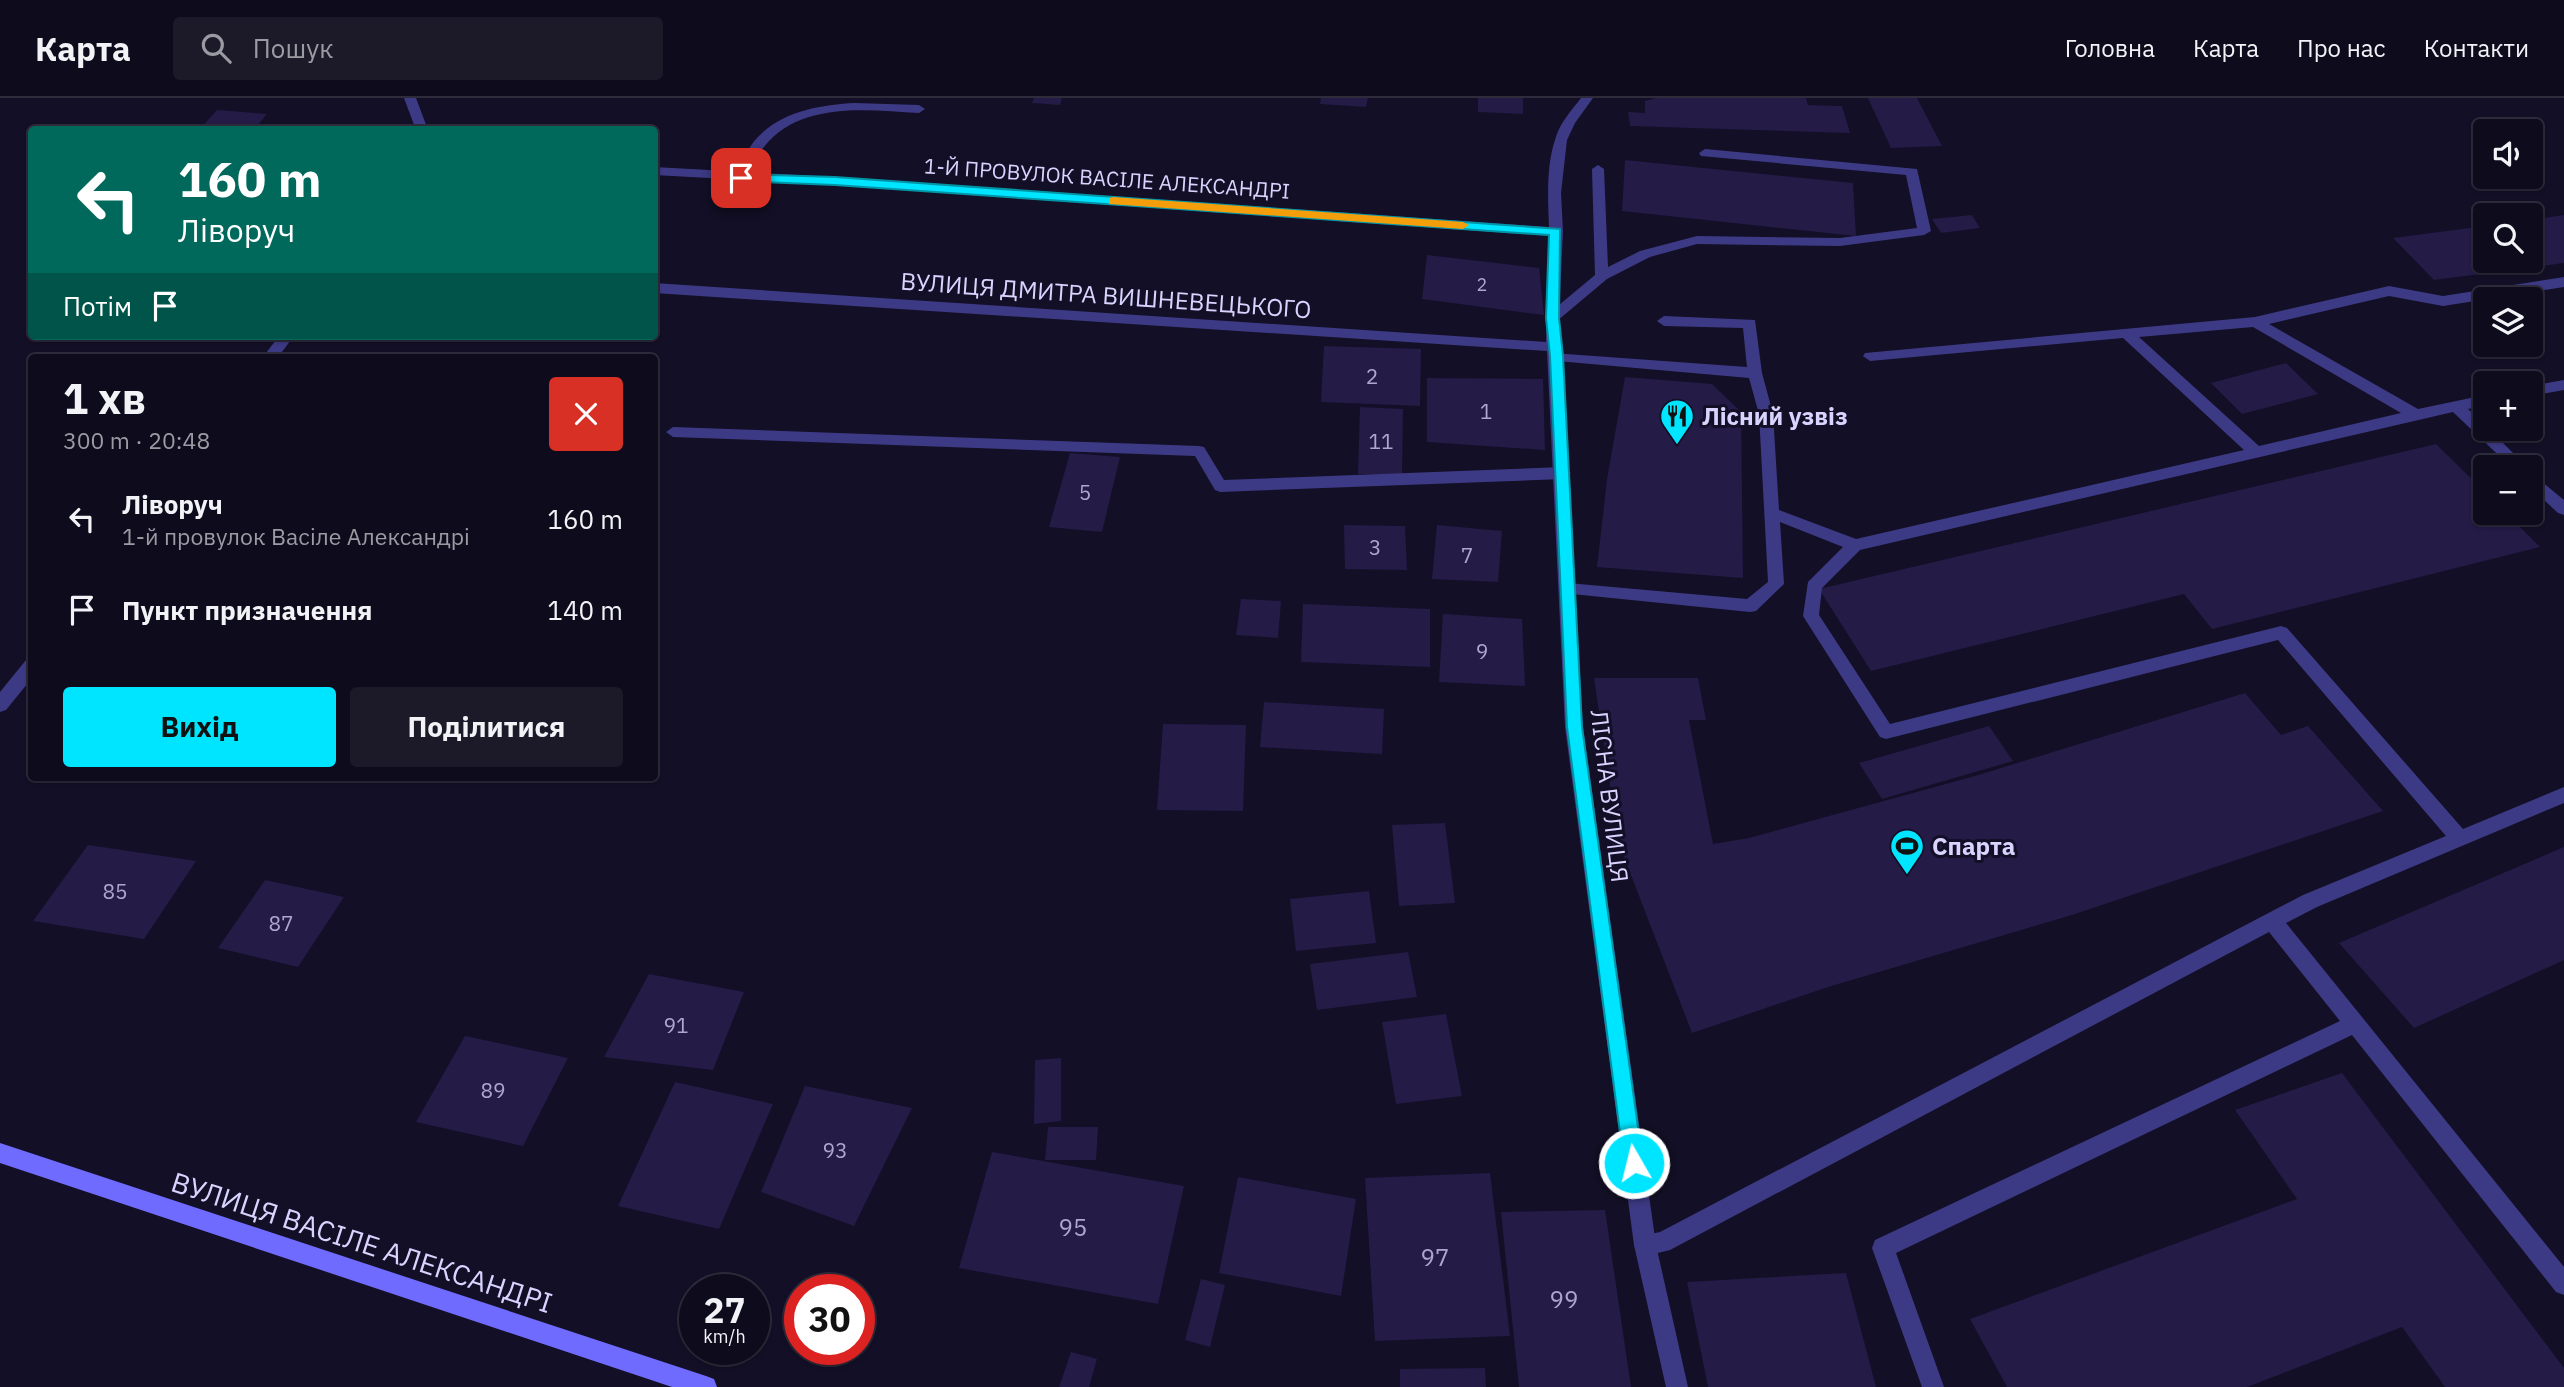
<!DOCTYPE html>
<html lang="uk">
<meta charset="utf-8">
<style>
body{margin:0;font-family:"IBM Plex Sans",sans-serif;background:#1c1929;color:#f1f3f6;height:100vh;display:flex;flex-direction:column;font-size:26px;white-space:nowrap}
*{box-sizing:border-box;margin:0}
p{font-size:23px;color:#9b9ba3}
.icon{flex:none;width:38px;height:38px;fill:none;stroke:currentColor;stroke-width:2;stroke-linecap:round;stroke-linejoin:round}
.map{position:relative;flex:1;overflow:hidden}
.drawer{position:absolute;left:28px;top:256px;width:630px;height:427px;display:flex;flex-direction:column;background:#0e0b1c;border-radius:7px;box-shadow:0 2px 5px #0004,0 0 0 2px #2e2b3b}
.drawer>*{flex:none}
.top-card{position:absolute;left:28px;top:28px;width:630px;height:214px;border-radius:7px;box-shadow:0 2px 5px #0004,0 0 0 2px #2e2b3b;background:#00695c;color:#fff;overflow:hidden}
.buttons{position:absolute;left:2473px;top:21px;display:grid;gap:14px}
.buttons a{display:grid;place-items:center;width:70px;height:70px;border-radius:7px;background:#0e0b1c;box-shadow:0 2px 5px #0004,0 0 0 2px #2e2b3b;font-size:35px}
.speed{position:absolute;left:679px;top:1176px;display:flex;gap:14px;font-size:35px;font-weight:700;text-align:center}
.speed>*{display:grid;place-content:center;width:91px;height:91px;border-radius:50%;background:#0e0b1c;box-shadow:0 2px 5px #0004,0 0 0 2px #2e2b3b;line-height:1}
.speed small{font-size:18px;font-weight:400}
.speed .limit{border:10px solid #d22;background:#fff;color:#111}
.pin{position:absolute;display:grid;place-items:center;width:60px;height:60px;color:#fff;margin:-30px;border-radius:14px;box-shadow:0 4px 10px #0006}
.me{position:absolute;width:77px;margin:-38px;rotate:352deg;stroke-linejoin:round;filter:drop-shadow(0 0 5px #0008)}
.turn{display:flex;align-items:center;gap:24px;height:147px;padding:0 35px;font-size:32px}
.turn .icon{width:91px;height:91px;stroke-width:2.5}
.turn b{display:block;font-size:49px;line-height:60px}
.then{display:flex;align-items:center;height:66px;padding:0 35px;background:#0003;gap:14px;font-size:26px}
.round{display:grid;place-items:center;flex:none;width:74px;height:74px;border-radius:7px;background:#1c1929}
.summary{display:flex;align-items:center;justify-content:space-between;height:119px;padding:0 35px}
h1{font-size:42px;font-weight:700;line-height:52px}
.cta{display:flex;gap:14px;margin-top:auto;padding:14px 35px}
.cta a{flex:1;height:80px;border-radius:7px;background:#00e5ff;color:#111;font-size:28px;font-weight:700;line-height:80px;text-align:center}
.cta a+a{background:#1c1929;color:#f1f3f6}
ul{padding:0;list-style:none}
li{display:flex;align-items:center;gap:21px;height:91px;padding:0 35px}
li div{flex:1}
li b{display:block;font-size:26px}
li em{font-style:normal}
header{display:flex;align-items:center;gap:42px;box-sizing:border-box;height:98px;padding:0 35px;background:#0e0b1c;border-bottom:2px solid #2e2b3b}
header strong{font-size:33px}
nav{display:flex;gap:38px;margin-inline-start:auto;font-size:24px}
.search{width:490px;height:63px;background:#1c1929;display:flex;align-items:center;gap:18px;box-sizing:border-box;padding:0 24px;border-radius:7px;color:#9b9ba3;font-size:26px}
.map>svg:first-child{display:block}
</style>
<header>
<strong>Карта</strong>
<div class="search"><svg class="icon" aria-label="search" viewBox="0 0 24 24"><circle cx="10" cy="10" r="6"/><path d="M15 15l6 6"/></svg>Пошук</div>
<nav><a>Головна</a><a>Карта</a><a>Про нас</a><a>Контакти</a></nav>
</header>
<div class="map">
<svg width="2564" height="1289" viewBox="0 0 2564 1289">
<rect width="100%" height="100%" fill="#130f26"/>
<g fill="#241b47">
<path d="M1034,0H1062L1060,7L1032,5Z"/>
<path d="M1321,0H1368L1366,9L1320,6Z"/>
<path d="M1478,0H1523V16L1478,14Z"/>
<path d="M1656,0H1806L1808,7L1842,8L1850,35L1630,28L1628,14L1645,15V3Z"/>
<path d="M1868,0H1917L1942,48L1891,50Z"/>
<path d="M217,12L267,16L254,32H199Z"/>
<path d="M1625,62L1853,85L1856,138L1622,113Z"/>
<path d="M1972,117L1980,130L1941,135L1932,121Z"/>
<path d="M2564,117V165L2434,182L2393,140L2485,128V163H2530V122Z"/>
<path d="M1427,157L1539,170L1544,217L1422,201Z"/>
<path d="M1324,248L1421,251L1420,308L1321,304Z"/>
<path d="M2286,265L2318,296L2242,316L2211,285Z"/>
<path d="M1625,279L1712,286L1741,314L1743,480L1597,469L1607,381Z"/>
<path d="M1427,280L1543,281L1545,352L1427,344Z"/>
<path d="M1360,309L1403,311L1402,377L1358,376Z"/>
<path d="M2436,346L2485,394V415H2506L2540,449L2212,531L2184,496L1871,573L1819,491Z"/>
<path d="M1070,355L1120,359L1102,434L1049,429Z"/>
<path d="M1344,427L1405,428L1407,472L1345,471Z"/>
<path d="M1437,427L1502,433L1498,484L1432,481Z"/>
<path d="M1241,501L1281,503L1278,540L1236,537Z"/>
<path d="M1303,506L1430,511V569L1301,564Z"/>
<path d="M1443,516L1522,521L1525,588L1439,584Z"/>
<path d="M1594,580H1698L1706,622H1689L1713,746L1749,740L1975,678L2245,595L2281,637L2308,628L2383,713L2072,817L1828,889L1692,935L1619,746Z"/>
<path d="M1264,604L1384,611L1382,656L1260,649Z"/>
<path d="M1163,626L1246,627L1243,713L1157,712Z"/>
<path d="M1989,628L2013,663L1882,701L1859,665Z"/>
<path d="M1445,725L1455,805L1399,808L1392,727Z"/>
<path d="M88,747L196,763L144,841L33,823Z"/>
<path d="M2564,749V862L2414,930L2339,845Z"/>
<path d="M265,782L344,799L298,869L218,850Z"/>
<path d="M1369,793L1376,845L1296,853L1290,801Z"/>
<path d="M1408,854L1417,899L1317,912L1310,866Z"/>
<path d="M649,876L744,894L713,972L604,959Z"/>
<path d="M1446,916L1462,998L1396,1006L1382,924Z"/>
<path d="M465,938L568,960L523,1048L416,1024Z"/>
<path d="M1061,960V1023L1034,1026L1035,962Z"/>
<path d="M2342,975L2564,1270V1289H2445L2402,1229L2247,1289H2007L1970,1221L2297,1101L2235,1012Z"/>
<path d="M675,984L773,1006L719,1131L618,1108Z"/>
<path d="M805,988L912,1010L854,1128L761,1094Z"/>
<path d="M1048,1029H1098L1096,1062H1045Z"/>
<path d="M992,1054L1184,1088L1158,1206L959,1170Z"/>
<path d="M1490,1075L1510,1238L1375,1243L1365,1080Z"/>
<path d="M1238,1079L1356,1101L1341,1198L1219,1175Z"/>
<path d="M1605,1112L1631,1289H1519L1501,1114Z"/>
<path d="M1846,1175L1876,1289H1708L1687,1184Z"/>
<path d="M1201,1181L1225,1187L1210,1249L1185,1242Z"/>
<path d="M1071,1254L1097,1261L1089,1289H1059Z"/>
<path d="M1485,1270L1486,1289H1400V1271Z"/>
</g>
<g fill="none" stroke-linecap="round" stroke-linejoin="round">
<g fill="#3d3a85" fill-rule="evenodd">
<path d="M855,5L919,7L925,11L919,15C867,12 800,3 764,49C756,58 752,72 746,83H736L735,80C740,69 745,56 752,46C776,14 818,7 855,5Z"/>
<path d="M1705,51L1917,71L1931,133L1924,137L1840,148L1697,146L1650,159L1607,181L1557,223H1547V217L1595,177L1592,71L1598,67L1604,71L1608,169L1640,153L1697,138L1840,140L1917,130L1906,77L1701,58L1699,55Z"/>
<path d="M2564,179V189L2443,208L2389,198L2269,226L2418,311L2485,297V307L2468,311L2485,327V331H2489L2527,369H2511L2453,314L1860,452L1822,490L1819,517L1890,626L2281,528L2287,530L2463,731L2564,689V705L2317,809L2286,825L2564,1169V1197L2556,1194L2352,937L1896,1155L1944,1289H1922L1872,1150L1875,1142L2340,923L2269,834L1670,1152L1645,1158L1637,1155L1634,1147L1637,1139L1660,1134L2303,797L2446,738L2278,542L1886,641L1880,639L1803,518L1808,484L1843,449L1780,424L1784,486L1756,513L1750,514L1562,495L1560,491L1562,487L1568,485L1747,501L1768,484L1759,316L1749,280L1557,263L1550,258L1552,255L1747,269L1743,230L1664,228L1657,223L1664,218L1755,222L1762,275L1773,316L1779,412L1856,441L2244,352L2123,240L1870,263L1863,258L1865,255L2255,219L2389,188L2443,198ZM2253,229L2401,315L2259,348L2139,239Z"/>
<path d="M2564,282V292L2530,298V288Z"/>
<path d="M673,329L1199,348L1204,349L1224,382L1563,369L1571,375L1563,381L1220,394L1215,392L1195,358L673,339L666,334Z"/>
<path d="M2530,374L2564,402V417L2558,415L2530,389Z"/>
</g>
<g fill="#3d3a85" fill-rule="evenodd">
<path d="M404,0H416L428,32H416Z"/>
<path d="M1581,0H1593L1575,25L1567,42L1561,95L1563,134L1559,220L1583,629L1656,1147L1688,1289H1666L1634,1147L1565,629L1547,253L654,195V185L1546,244L1549,138L835,87L654,77V69L835,79L1549,129C1548,101 1546,69 1555,42C1559,26 1571,13 1581,0Z"/>
<path d="M279,238H294L278,259H263Z"/>
<path d="M32,560V580L6,612L0,614V594L26,562Z"/>
</g>
<path fill="#6f6bff" fill-rule="evenodd" d="M0,1045L706,1278L714,1281L717,1289H672L0,1065Z"/>
</g>
<path fill="#00e5ff" stroke="#0095a6" stroke-width="2" d="M741,76L835,79L1560,131L1559,220L1563,258L1582,629L1643,1065L1641,1071L1634,1074L1627,1071L1624,1065L1567,629L1550,258L1546,220L1549,137L835,87L737,83V77Z"/>
<path fill="#f59e0b" d="M1113,99L1463,124L1469,127L1463,131L1109,106V100Z"/>
<defs>
<g id="restaurant-pin" transform="scale(1.75)"><path d="M0 17L-7.5 6A9.5 9.5 0 1 1 7.5 6Z" fill="#00e5ff" stroke="#130f26"/><path d="M-5-6h1v4h1v-4h1v4h1v-4h1v5L-1.5 .5V6h-2V.5L-5-1ZM5-6V6H3V1.5H1.5Q1.5-4 5-6Z" fill="#111"/></g>
<g id="stadium-pin" transform="scale(1.75)"><path d="M0 17L-7.5 6A9.5 9.5 0 1 1 7.5 6Z" fill="#00e5ff" stroke="#130f26"/><path d="M0-5a6.5 5 0 1 0 0 10a6.5 5 0 1 0 0-10ZM-3.5-1.8h7v3.6h-7Z" fill="#111"/></g>
</defs>
<g fill-rule="evenodd">
<use href="#restaurant-pin" x="1677" y="318"/>
<use href="#stadium-pin" x="1907" y="748"/>
</g>
<g text-anchor="middle" dominant-baseline="central" stroke-width="6" stroke-linejoin="round" paint-order="stroke">
<g font-size="18" fill="#aca6d1">
<text x="1482" y="186">2</text>
</g>
<g font-size="21" fill="#d9d4ff" stroke="#130f26">
<text transform="translate(1107 80) rotate(4)">1-Й ПРОВУЛОК ВАСІЛЕ АЛЕКСАНДРІ</text>
</g>
<g font-size="21" fill="#aca6d1">
<text x="1372" y="278">2</text>
<text x="1486" y="313">1</text>
<text x="1381" y="343">11</text>
<text x="1085" y="394">5</text>
<text x="1375" y="449">3</text>
<text x="1467" y="457">7</text>
<text x="1482" y="553">9</text>
<text x="115" y="793">85</text>
<text x="281" y="825">87</text>
<text x="676" y="927">91</text>
<text x="493" y="992">89</text>
<text x="835" y="1052">93</text>
</g>
<g font-size="24" fill="#d9d4ff" stroke="#130f26">
<text transform="translate(1106 197) rotate(4)">ВУЛИЦЯ ДМИТРА ВИШНЕВЕЦЬКОГО</text>
<text transform="translate(1610 698) rotate(83)">ЛІСНА ВУЛИЦЯ</text>
</g>
<g font-size="24" font-weight="bold" fill="#d9d4ff" stroke="#130f26" text-anchor="start">
<text x="1702" y="318">Лісний узвіз</text>
<text x="1932" y="748">Спарта</text>
</g>
<g font-size="24" fill="#aca6d1">
<text x="1073" y="1129">95</text>
<text x="1435" y="1159">97</text>
<text x="1564" y="1201">99</text>
</g>
<g font-size="28" fill="#d9d4ff" stroke="#130f26">
<text transform="translate(362 1144) rotate(18)">ВУЛИЦЯ ВАСІЛЕ АЛЕКСАНДРІ</text>
</g>
</g>
</svg>
<div class="buttons">
<a><svg class="icon" aria-label="sound" viewBox="0 0 24 24"><path d="M4 9h4l5-4v14l-5-4H4zM17 9q2 3 0 6"/></svg></a>
<a><svg class="icon" aria-label="search" viewBox="0 0 24 24"><circle cx="10" cy="10" r="6"/><path d="M15 15l6 6"/></svg></a>
<a><svg class="icon" aria-label="layers" viewBox="0 0 24 24"><path d="M12 4l9 5-9 5-9-5zM3 14l9 5 9-5"/></svg></a>
<a>+</a>
<a>−</a>
</div>
<div class="speed"><div>27<small>km/h</small></div><div class="limit">30</div></div>
<div class="pin" style="left:741px;top:80px;background:#d93025"><svg class="icon" aria-label="arrive" viewBox="0 0 24 24"><path d="M6 21V4h12l-3 4 3 4H6"/></svg></div>
<svg class="me" style="left:1634px;top:1065px" viewBox="-20 -20 40 40"><circle r="17" fill="#00e5ff" stroke="#fff" stroke-width="3"/><path d="M0-11L8 9 0 5-8 9z" fill="#fff"/></svg>
<div class="top-card">
<div class="turn"><svg class="icon" aria-label="left" viewBox="0 0 24 24"><path d="M17 20v-9H6M10 6l-5 5 5 5"/></svg><div><b>160 m</b>Ліворуч</div></div>
<div class="then">Потім<svg class="icon" aria-label="arrive" viewBox="0 0 24 24"><path d="M6 21V4h12l-3 4 3 4H6"/></svg></div>
</div>
<section class="drawer">
<div class="summary"><div><h1>1 хв</h1><p>300 m · 20:48</p></div><a class="round" style="background:#d93025;color:#fff"><svg class="icon" aria-label="close" viewBox="0 0 24 24"><path d="M6 6l12 12M18 6L6 18"/></svg></a></div>
<ul>
<li><svg class="icon" aria-label="left" viewBox="0 0 24 24"><path d="M17 20v-9H6M10 6l-5 5 5 5"/></svg><div><b>Ліворуч</b><p>1-й провулок Васіле Александрі</p></div><em>160 m</em></li>
<li><svg class="icon" aria-label="arrive" viewBox="0 0 24 24"><path d="M6 21V4h12l-3 4 3 4H6"/></svg><div><b>Пункт призначення</b></div><em>140 m</em></li>
</ul>
<div class="cta"><a>Вихід</a><a>Поділитися</a></div>
</section>
</div>
